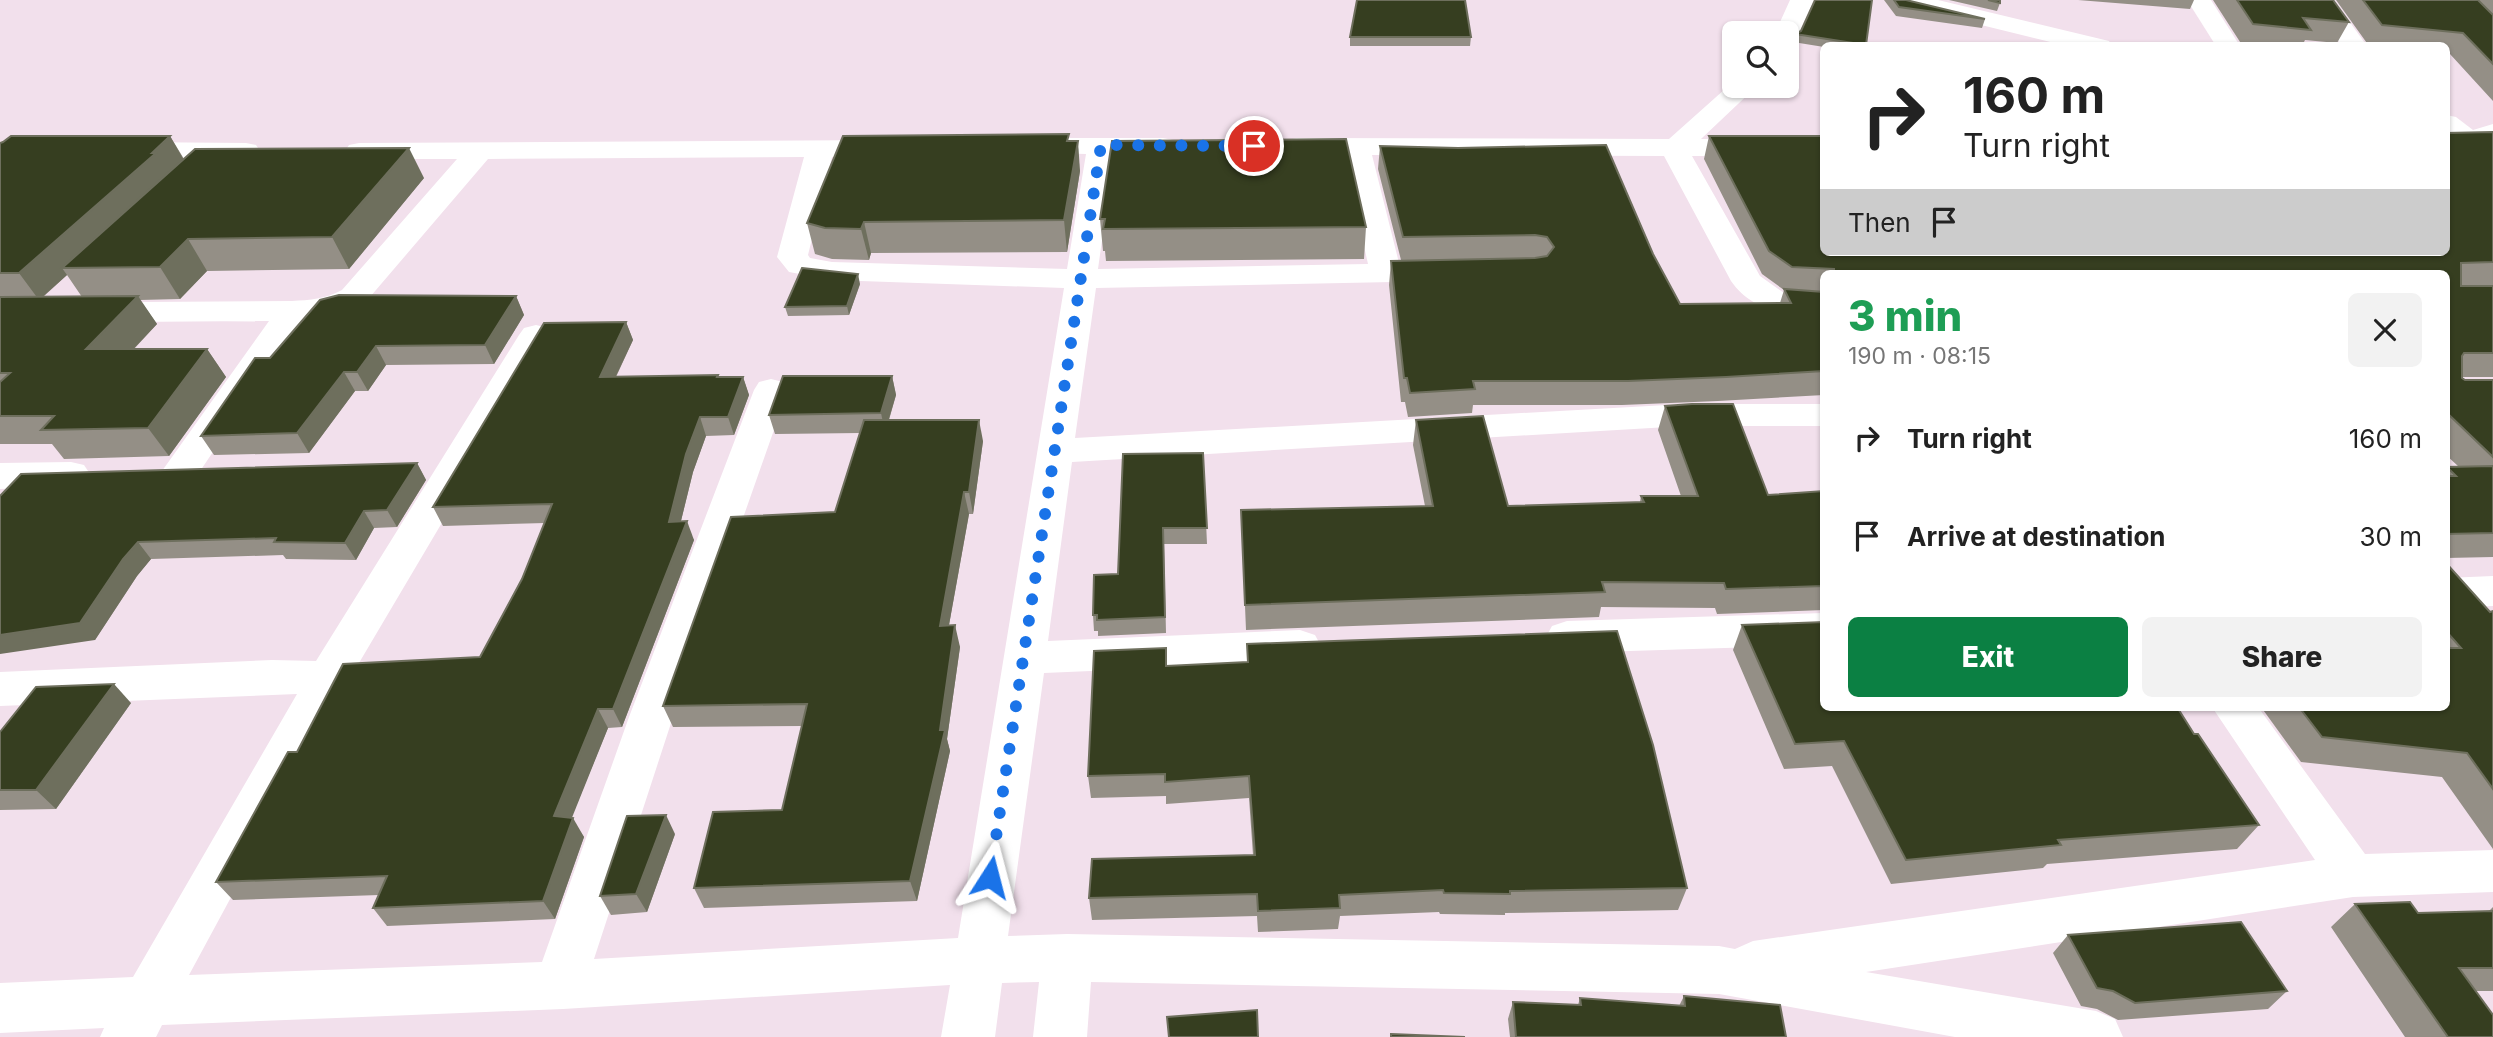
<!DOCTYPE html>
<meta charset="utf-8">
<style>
body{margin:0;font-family:Inter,sans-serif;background:#f2f2f2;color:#222;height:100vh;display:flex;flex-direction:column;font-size:26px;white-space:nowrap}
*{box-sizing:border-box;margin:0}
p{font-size:23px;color:#767676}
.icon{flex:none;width:38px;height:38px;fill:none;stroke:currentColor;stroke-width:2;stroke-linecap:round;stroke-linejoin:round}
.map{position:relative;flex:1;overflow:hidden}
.panel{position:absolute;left:1820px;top:270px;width:630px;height:441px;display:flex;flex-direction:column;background:#fff;border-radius:10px;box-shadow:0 2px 5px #0004}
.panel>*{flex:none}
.guide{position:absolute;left:1820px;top:42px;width:630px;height:214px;border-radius:10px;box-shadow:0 2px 5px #0004;background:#fff;color:#222;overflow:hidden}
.tools{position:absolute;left:1722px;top:21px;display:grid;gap:14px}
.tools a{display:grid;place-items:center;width:77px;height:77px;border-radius:10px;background:#fff;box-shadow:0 2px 5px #0004;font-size:35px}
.pin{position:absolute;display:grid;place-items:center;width:60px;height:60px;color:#fff;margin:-30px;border:4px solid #fff;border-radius:50%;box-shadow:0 2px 7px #0007}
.me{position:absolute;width:77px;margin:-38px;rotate:9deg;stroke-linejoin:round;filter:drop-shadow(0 0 5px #0008)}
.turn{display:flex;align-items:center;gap:24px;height:147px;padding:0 28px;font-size:32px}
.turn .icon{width:91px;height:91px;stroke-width:2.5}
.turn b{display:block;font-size:49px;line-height:60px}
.then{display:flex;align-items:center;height:66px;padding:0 28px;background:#0003;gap:14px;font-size:26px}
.round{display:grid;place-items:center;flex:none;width:74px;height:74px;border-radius:10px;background:#f2f2f2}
.head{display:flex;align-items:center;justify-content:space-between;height:119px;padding:0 28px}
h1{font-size:42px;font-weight:800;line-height:52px;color:#1e9e55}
.primary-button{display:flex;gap:14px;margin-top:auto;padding:14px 28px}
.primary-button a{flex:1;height:80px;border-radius:10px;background:#0b8043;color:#fff;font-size:28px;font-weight:800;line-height:80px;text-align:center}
.primary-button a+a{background:#f2f2f2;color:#222}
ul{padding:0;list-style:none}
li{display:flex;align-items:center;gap:21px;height:98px;padding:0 28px}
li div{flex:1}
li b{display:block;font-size:26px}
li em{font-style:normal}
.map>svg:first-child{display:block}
</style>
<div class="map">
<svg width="2493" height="1037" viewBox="0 0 2493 1037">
<rect width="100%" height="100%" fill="#f2e0ec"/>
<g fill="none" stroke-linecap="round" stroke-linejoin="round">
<g fill="#fff" fill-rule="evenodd">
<path d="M1790,0H1814L1796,39L1787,41V33H1775Z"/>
<path d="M1896,0H1938L2109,41L2112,46H2067L1900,5Z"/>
<path d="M2187,0H2211L2240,46H2216Z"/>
<path d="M2310,0H2334L2367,46H2342Z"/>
<path d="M1734,81V86H1757L1701,139L1824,140V156H1692L1760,276L1784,293L1824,294V314C1788,314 1753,313 1731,281L1664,156L1372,155L1399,263H1442L1453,265L1458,272L1453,279L1442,281L1096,288L1075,438L1685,404H1824V426H1685L1072,462L1048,641L1300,630L1315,635L1321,646L1315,657L1300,662L1044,673L1008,936L1067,934L1719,946L1735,949L1753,941L2315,860L2212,707H2258L2365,854L2493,850V892L2353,897L1866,972L2096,1011L2115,1019L2123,1037H1955L1719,994L1091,982L1087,1037H1033L1039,982L1002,983L995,1037H941L950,985L563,1009L162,1025L156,1037H100L104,1028L0,1033V983L133,977L297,694L0,706V672L272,660L316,661L519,335L524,328L536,325L548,328L553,335L343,690L189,975L542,962L629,717L754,390L759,382L771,379L783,382L788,390L673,717L594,959L958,938L1064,288L832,280L789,272L777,257L804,157L488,159L364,304L342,314L302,320L194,480L181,483L168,480L162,471L269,321L0,323V303L292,301C310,300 325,299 342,290L457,159H359L349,157L345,151L349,145L359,143L890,140L900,142L904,148L900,154L832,157L808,255L810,258L832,262L1067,269L1086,154L1018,152L1014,146L1018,140L1028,138H1163L1173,140L1177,146L1173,152L1114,154L1098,269L1368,264L1344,155L1287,152L1283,146L1287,140L1297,138L1669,139Z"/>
<path d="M2446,115L2456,117L2473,130L2493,124V141C2473,148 2464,149 2446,136Z"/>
<path d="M128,142L246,143L256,145L260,151L256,157L246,159L128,158L118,156L114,150L118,144Z"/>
<path d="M71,462L84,465L90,474L84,483L71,486L0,489V463Z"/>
<path d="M2493,576V606L2446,608V578Z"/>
<path d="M1824,613V645L1567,653L1552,648L1546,637L1552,626L1567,621Z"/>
</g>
</g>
<g fill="#948f86" fill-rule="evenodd">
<path d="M1872,0L1866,46H1824V47L1793,42L1795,34Z"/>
<path d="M1884,0H1906L1985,19L1982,28L1896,16Z"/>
<path d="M1949,0H2000V3L1997,11Z"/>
<path d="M2078,0H2194L2190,9Z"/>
<path d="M2213,0H2333L2349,22L2337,43L2305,40L2302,46L2242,45Z"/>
<path d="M2336,0H2493V101L2450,54H2446V46H2369Z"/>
<path d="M1350,37H1471L1470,46H1350Z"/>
<path d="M2493,132V377H2462L2465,380H2493V557L2446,558V467L2458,466L2446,455V273H1824V395L1718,401L1622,405H1473L1472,413L1408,417L1405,402H1401L1389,285L1391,261L1401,260L1378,169L1380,146L1653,254L1680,304L1780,303L1784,290L1762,274L1704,159L1709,136L1824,252H2446Z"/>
<path d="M170,136L184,159L424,178L349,269L207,271L180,299L140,300L157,324L134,349H207L226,377L169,456L64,459L52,444H0V143ZM67,275L82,297H43Z"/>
<path d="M1070,141L1080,171L1067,252L871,253L869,260L832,259L815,254L807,223Z"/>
<path d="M1100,219L1366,227L1364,259L1106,261L1105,251H1103Z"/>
<path d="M860,284L849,315L788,316L785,307Z"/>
<path d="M516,296L524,315L494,364L386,365L368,391H355L309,453L214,455L201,436L270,358Z"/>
<path d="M626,322L633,340L616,377L718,375L719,377H743L749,395L734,435L706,436L693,472L681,521L694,540L622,727L608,728L571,818L584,837L555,919L387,926L373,908L379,895L233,900L216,882L297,752L480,657L522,579L545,523L443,526L433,507Z"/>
<path d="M892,376L896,395L889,420L983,441L973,514H969L949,625L960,647L947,739L950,751L917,901L704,908L694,888L782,810L802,726L673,727L663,706L835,512L860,433L775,434L769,415Z"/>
<path d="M1665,406L1768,495L1824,491V610L1717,614L1715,608L1601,607L1599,617L1246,630L1241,510L1425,506L1413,445L1416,420L1508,506L1640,502L1641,496H1681L1658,430Z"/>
<path d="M1203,453L1207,544H1164L1166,633L1098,636V631H1094L1093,615L1118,574Z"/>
<path d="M417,463L426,480L397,527L374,528L356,560L286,559L283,555L151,559L137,576L95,640L0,496Z"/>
<path d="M2446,563L2490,612L2493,611V849L2442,777L2301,762L2261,707H2446Z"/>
<path d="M1742,625L2194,734L2259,825L2237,849L2047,864L2043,868L1891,884L1832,766L1784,769L1733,650Z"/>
<path d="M1247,644L1687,888L1678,910L1505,913V915L1440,914L1439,912L1340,916L1338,929L1258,932L1257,916L1092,920L1089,898L1253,855L1249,798L1166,804V796L1091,798L1088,776L1166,648L1167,666L1247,662Z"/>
<path d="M131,703L56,809L0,810V732Z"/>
<path d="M675,834L647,912L611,915L600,896Z"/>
<path d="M2355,904L2418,913L2489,911L2493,907V991H2475L2493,1037H2405L2331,927Z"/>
<path d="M2068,935L2287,991L2268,1009L2118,1020L2097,1009L2081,1006L2053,953Z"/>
<path d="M1684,996L1786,1037H1510L1508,1019L1513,1002L1578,1005L1580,998L1679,1006Z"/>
</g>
<g fill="#6e6f5d">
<path d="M170,136L185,162L62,268L67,275L39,300L19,273Z"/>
<path d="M1078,141L1080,171L1067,252L1064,220Z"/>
<path d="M409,148L424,178L349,269L332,237Z"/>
<path d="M864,222L871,253L869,260L861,229Z"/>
<path d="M188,239L207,271L180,299L160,267Z"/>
<path d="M858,274L860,284L849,315L847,306Z"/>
<path d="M138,296L157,324L107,377L86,349Z"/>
<path d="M516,296L524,315L494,364L485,345Z"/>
<path d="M626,322L633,340L607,395L600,377Z"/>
<path d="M376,346L386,365L368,391L357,372Z"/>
<path d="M207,349L226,377L169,456L148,428Z"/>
<path d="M344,372L355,391L309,453L297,433Z"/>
<path d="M892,376L896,395L885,432L881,413Z"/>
<path d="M743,377L749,395L734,435L728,417Z"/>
<path d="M700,417L706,436L693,472L676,541L669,522L686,454Z"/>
<path d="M979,420L983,441L973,514L969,492Z"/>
<path d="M417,463L426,480L397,527L387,510Z"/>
<path d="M964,492L969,514L945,647L940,626Z"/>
<path d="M364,511L374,528L356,560L345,543Z"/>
<path d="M687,521L694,540L622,727L613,709Z"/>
<path d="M138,542L151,559L137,576L95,640L0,654V635L123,559Z"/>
<path d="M955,625L960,647L947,739L950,751L917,901L910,881L940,730Z"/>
<path d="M114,684L131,703L56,809L36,790Z"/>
<path d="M598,709L608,728L565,835L554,816Z"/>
<path d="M666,815L675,834L647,912L636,894Z"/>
<path d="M573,818L584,837L555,919L543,901Z"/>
</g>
<g fill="#363e20" stroke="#6e6f5d" stroke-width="2">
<path d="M1357,0H1465L1471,37H1350Z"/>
<path d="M1815,0H1872L1866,45L1795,34L1801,31Z"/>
<path d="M1894,0H1906L1985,19L1899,7Z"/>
<path d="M1988,0H2000V3Z"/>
<path d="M2237,0H2333L2349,22L2303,18L2311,30L2253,24Z"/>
<path d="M2363,0H2478L2493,15V64L2463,33L2382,25Z"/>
<path d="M2493,132V262L2461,263V286H2493V353H2464L2462,356V378L2465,380H2493V457L2446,412V273H1834V269L1792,267L1769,251L1709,136H1824V252H2446V133Z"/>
<path d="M1069,134L1067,141H1078L1064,220L864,222L861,229L825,228L807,223L843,136Z"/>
<path d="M11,136H170L152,153H156L19,273H0V143L3,142Z"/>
<path d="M1346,139L1366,227L1103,229L1105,219H1100L1112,141Z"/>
<path d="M1606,145L1653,254L1680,304L1791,303L1784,289L1824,292V371L1726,377L1628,381H1473L1475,389L1410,393L1407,378H1404L1391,261L1535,258L1547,256L1554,247L1547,237L1535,235L1403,237L1380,146L1458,148Z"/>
<path d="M409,148L332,237L188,239L160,267L62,268L195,149Z"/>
<path d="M802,268L858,274L847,306L785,307Z"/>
<path d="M339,295L516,296L485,345L376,346L357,372H344L297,433L201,436L255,358H270L320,300Z"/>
<path d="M138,296L86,349H207L148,428L41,430L54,416H0V382L10,373H0V297Z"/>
<path d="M626,322L600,377L718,375L717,377H743L728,417H700L686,454L669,522L687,521L613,709H598L554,816L573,818L543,901L373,908L387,876L216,882L288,752H297L343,664L480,657L522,579L552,504L433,507L544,323Z"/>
<path d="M783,376H892L881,413L769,415Z"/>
<path d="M1692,404H1733L1768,495L1824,491V586L1726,589L1724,583L1602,582L1605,592L1245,605L1241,510L1433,506L1416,420L1483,416L1508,506L1644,502L1641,496H1698L1665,406Z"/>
<path d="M864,420H979L969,492H964L940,626L955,625L940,730H945L910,881L694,888L713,812L782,810L807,704L663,706L731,517L835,512Z"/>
<path d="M1203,453L1207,528H1163L1165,617L1097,620V615H1093L1094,575L1118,574L1123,454Z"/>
<path d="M417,463L387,510L364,511L345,543L274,542L276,538L138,542L123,559L80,623L0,635V496L21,474Z"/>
<path d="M2493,466V533L2446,534V476H2456L2447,467Z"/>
<path d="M2446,563L2490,612L2493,611V789L2467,753L2322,737L2299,707H2446V648H2461L2446,631Z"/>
<path d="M1824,622V707H2177L2194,734H2198L2259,825L2058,840L2061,845L1906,860L1844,741L1795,744L1742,625Z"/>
<path d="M1617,631L1653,745L1687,888L1510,891V894L1444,893L1443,890L1339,895L1340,908L1258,911L1257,894L1089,898L1092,859L1255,855L1249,776L1165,782V774L1088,776L1094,651L1166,648V666L1248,662L1247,644Z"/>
<path d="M114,684L36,790H0V732L36,687Z"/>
<path d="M666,815L636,894L600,896L627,816Z"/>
<path d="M2410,902L2418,913L2493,911V968H2459L2493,1015V1037H2448L2355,904Z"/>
<path d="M2241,922L2287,991L2135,1003L2113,991L2097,988L2068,935Z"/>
<path d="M1684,996L1780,1005L1786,1037H1516L1513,1002L1581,1005L1580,998L1685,1006Z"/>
<path d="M1257,1010L1258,1037H1169L1167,1017Z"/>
<path d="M1391,1034L1465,1037H1391Z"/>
</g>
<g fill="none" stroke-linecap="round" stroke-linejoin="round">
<path stroke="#1a73e8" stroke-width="12" stroke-dasharray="0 21.6" d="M990,877L1101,145L1254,146"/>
</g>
</svg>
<div class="tools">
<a><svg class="icon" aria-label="search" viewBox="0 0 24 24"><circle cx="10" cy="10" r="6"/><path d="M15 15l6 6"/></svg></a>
</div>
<div class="pin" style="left:1254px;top:146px;background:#d93025"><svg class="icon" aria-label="arrive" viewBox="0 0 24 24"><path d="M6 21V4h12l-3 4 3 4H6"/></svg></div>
<svg class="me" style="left:990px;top:877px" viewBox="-20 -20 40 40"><path d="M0-17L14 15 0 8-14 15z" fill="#1a73e8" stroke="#fff" stroke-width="4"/></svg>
<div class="guide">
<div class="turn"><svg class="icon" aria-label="right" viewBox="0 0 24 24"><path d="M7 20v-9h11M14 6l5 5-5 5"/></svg><div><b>160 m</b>Turn right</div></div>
<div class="then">Then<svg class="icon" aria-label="arrive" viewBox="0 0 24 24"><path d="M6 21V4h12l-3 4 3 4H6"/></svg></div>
</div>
<section class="panel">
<div class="head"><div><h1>3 min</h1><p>190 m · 08:15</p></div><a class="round"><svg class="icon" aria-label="close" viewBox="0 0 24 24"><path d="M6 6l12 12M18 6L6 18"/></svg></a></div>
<ul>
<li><svg class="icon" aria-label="right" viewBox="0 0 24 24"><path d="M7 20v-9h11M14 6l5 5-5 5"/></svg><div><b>Turn right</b></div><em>160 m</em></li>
<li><svg class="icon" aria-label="arrive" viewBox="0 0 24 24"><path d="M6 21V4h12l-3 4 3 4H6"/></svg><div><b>Arrive at destination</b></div><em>30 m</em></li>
</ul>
<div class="primary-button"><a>Exit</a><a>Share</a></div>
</section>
</div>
